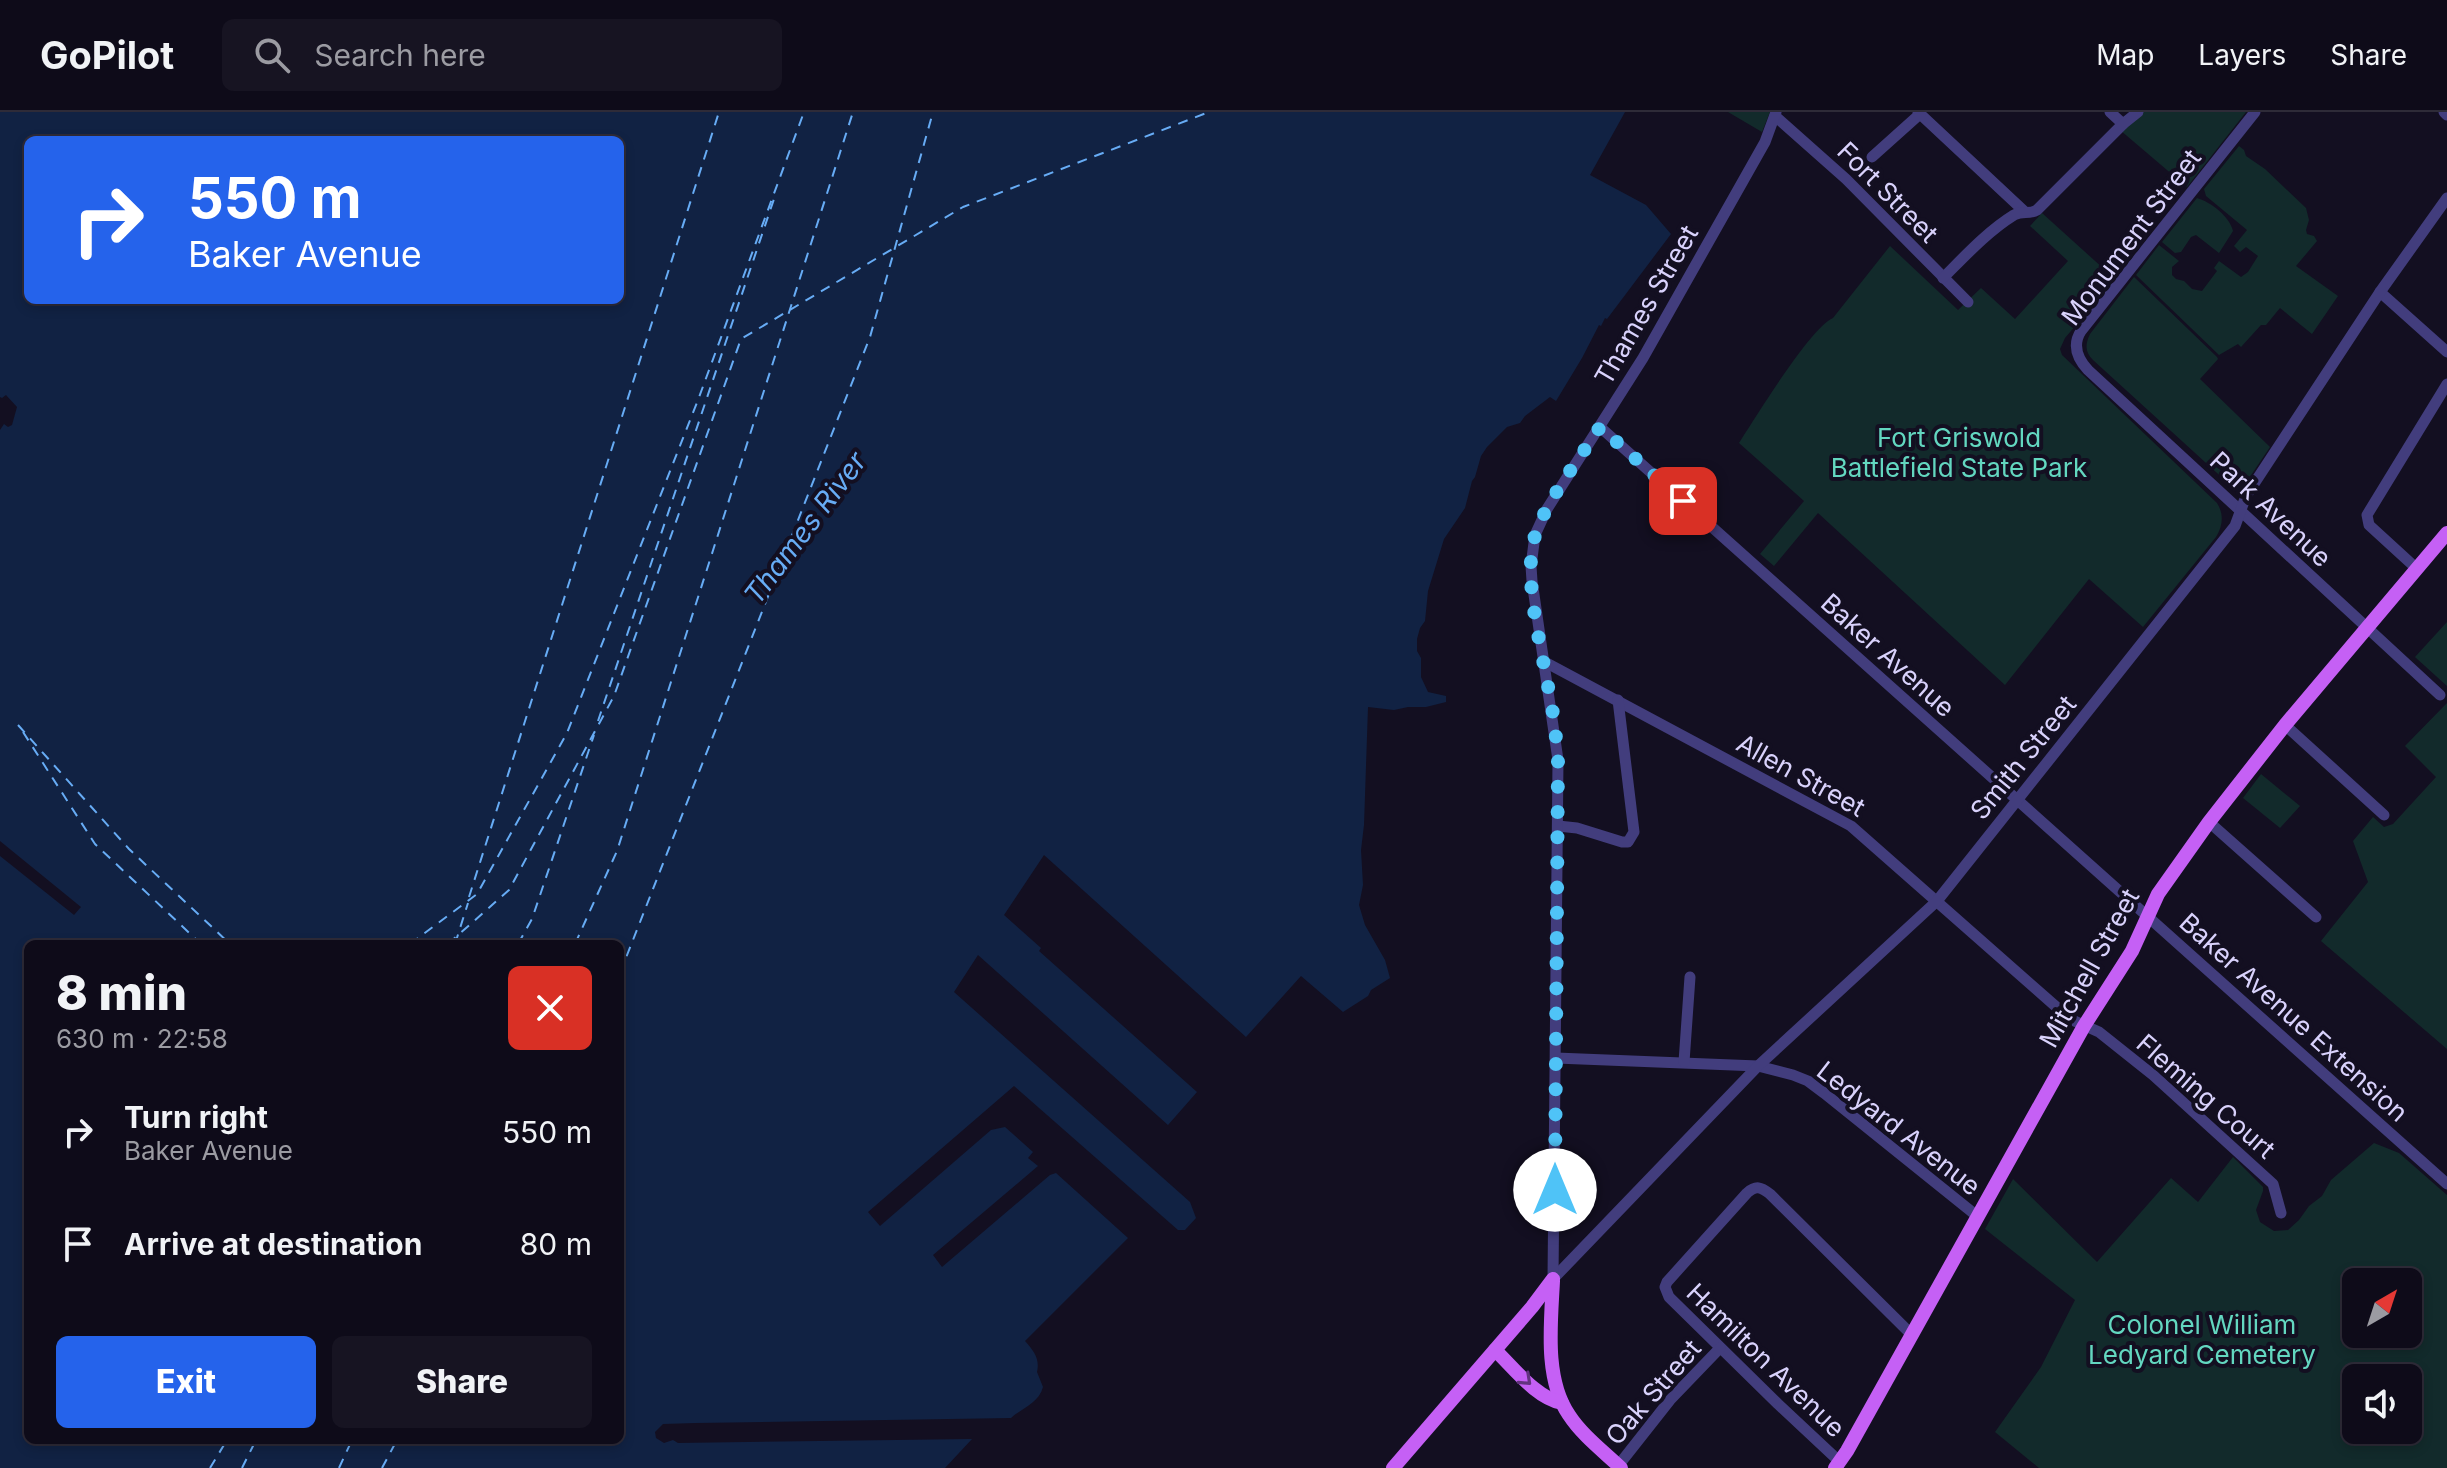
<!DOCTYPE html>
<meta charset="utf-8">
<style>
body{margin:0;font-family:Inter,sans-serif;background:#171422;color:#f1f3f6;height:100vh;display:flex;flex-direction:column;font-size:30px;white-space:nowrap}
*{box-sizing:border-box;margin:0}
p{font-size:26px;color:#9b9ba2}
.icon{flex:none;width:44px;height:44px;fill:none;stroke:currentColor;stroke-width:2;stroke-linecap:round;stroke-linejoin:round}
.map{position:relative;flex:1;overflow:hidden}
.panel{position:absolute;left:24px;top:828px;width:600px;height:504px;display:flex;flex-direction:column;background:#0e0b19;border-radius:12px;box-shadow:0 4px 12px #0003,0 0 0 2px #2e2b38}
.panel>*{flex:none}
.banner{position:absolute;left:24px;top:24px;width:600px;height:168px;border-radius:12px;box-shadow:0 4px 12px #0003,0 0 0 2px #2e2b38;background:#2563eb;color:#fff;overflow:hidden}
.needle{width:52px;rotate:39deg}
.fabs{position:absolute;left:2342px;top:1156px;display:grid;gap:16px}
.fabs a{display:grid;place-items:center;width:80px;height:80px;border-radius:12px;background:#0e0b19;box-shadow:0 4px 12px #0003,0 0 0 2px #2e2b38;font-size:40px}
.pin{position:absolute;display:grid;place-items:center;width:68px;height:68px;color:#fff;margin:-34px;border-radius:16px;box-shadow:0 4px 12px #0006}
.me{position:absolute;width:88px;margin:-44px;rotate:0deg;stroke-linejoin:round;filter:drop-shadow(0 0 6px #0008)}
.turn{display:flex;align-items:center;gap:28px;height:168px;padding:0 32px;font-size:36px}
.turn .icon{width:104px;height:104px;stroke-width:2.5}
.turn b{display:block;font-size:56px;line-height:68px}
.round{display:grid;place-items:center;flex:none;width:84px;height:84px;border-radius:12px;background:#171422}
.summary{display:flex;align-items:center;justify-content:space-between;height:136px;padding:0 32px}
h1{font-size:48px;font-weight:800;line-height:60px}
.button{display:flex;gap:16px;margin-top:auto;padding:16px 32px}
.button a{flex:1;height:92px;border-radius:12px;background:#2563eb;color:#fff;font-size:32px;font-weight:800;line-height:92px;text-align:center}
.button a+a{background:#171422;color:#f1f3f6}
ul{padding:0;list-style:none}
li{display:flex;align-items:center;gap:24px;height:112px;padding:0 32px}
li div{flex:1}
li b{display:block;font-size:30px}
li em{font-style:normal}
header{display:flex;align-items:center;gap:48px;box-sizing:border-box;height:112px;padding:0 40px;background:#0e0b19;border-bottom:2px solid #2e2b38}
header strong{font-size:38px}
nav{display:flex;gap:44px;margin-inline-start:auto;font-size:28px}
.search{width:560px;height:72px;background:#171422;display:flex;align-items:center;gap:20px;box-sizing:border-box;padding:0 28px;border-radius:12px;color:#9b9ba2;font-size:30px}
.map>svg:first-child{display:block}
</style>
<header>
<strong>GoPilot</strong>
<div class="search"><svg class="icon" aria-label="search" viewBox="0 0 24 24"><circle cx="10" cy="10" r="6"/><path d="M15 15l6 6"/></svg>Search here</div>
<nav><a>Map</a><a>Layers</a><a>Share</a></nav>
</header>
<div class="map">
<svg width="2447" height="1356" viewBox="0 0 2447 1356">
<rect width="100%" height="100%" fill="#130f21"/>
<g fill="#122a2b" fill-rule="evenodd">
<path d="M1728,0H1770L1762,20Z"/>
<path d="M2142,0H2246L2187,75L2120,18Z"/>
<path d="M2239,34L2244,38L2246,44L2265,57L2306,96L2309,108L2306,118L2307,122L2314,124L2317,129L2296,154L2338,184L2312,222L2280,196L2266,213H2261L2241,235L2238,232L2219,243L2136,163L2159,133L2179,149L2172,155V163L2176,167L2184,169L2192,177L2202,179L2217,159L2214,156L2219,149L2241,165L2248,160L2258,144L2246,135L2240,140L2234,134L2247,118L2206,84L2204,77Z"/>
<path d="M2197,86C2211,90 2230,105 2233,119L2219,141L2196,123L2191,125L2181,140L2175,141L2162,130Z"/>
<path d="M2042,101L2115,167L2065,226L2060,237L2062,243L2217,391C2224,402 2223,414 2216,425L2143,515L2089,467L2005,573L1818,401L1774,454L1760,442L1804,389L1739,331C1755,306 1811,215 1833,206L1890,134L1958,198L1981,176L2015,207L2068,149L2030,114Z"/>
<path d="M2134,165L2217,245L2218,247L2200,267L2270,335L2239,381L2093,248C2085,240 2085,232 2090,222Z"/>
<path d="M2447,510V574L2415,545Z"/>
<path d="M2447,591V937L2321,829L2368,770L2353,729L2373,705L2384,715L2393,712L2436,665L2405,634Z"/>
<path d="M2261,662L2300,694L2280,716L2243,686Z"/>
<path d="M2374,1031L2399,1041L2447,1083V1356H2039L1995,1320L2041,1255L2075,1188L1985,1117L2013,1067L2097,1150L2171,1066L2198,1090L2233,1045L2263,1075V1079L2256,1098L2260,1110L2274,1119L2288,1118L2299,1108L2309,1094L2322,1084L2331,1068ZM2356,1170H2408V1222H2356ZM2408,1266V1318H2356V1266Z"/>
</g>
<path fill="#112243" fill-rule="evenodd" d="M0,0H1625L1590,63L1646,93L1671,122L1607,207L1605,206L1601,214L1599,213L1582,246L1556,289L1550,285L1525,304L1520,311L1507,315L1487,335L1481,344L1475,365L1472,369L1465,396L1444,427L1428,479L1425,509L1420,516L1417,527V539L1421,546V565L1428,580L1446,584V590L1426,595H1408L1394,598L1368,595L1364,713L1361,738L1363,773L1359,793L1365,813L1385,848L1390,866L1371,878L1368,884L1343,900L1301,864L1246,925L1044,743L1004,803L1041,836L1039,839L1197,980L1168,1013L978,843L954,880L1190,1090L1196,1106L1185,1118H1178L1014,974L868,1100L880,1114L991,1018L1005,1015L1033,1040L1028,1046L1038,1054L933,1143L942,1155L1050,1063L1056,1061L1128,1126L1025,1229C1034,1239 1040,1247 1037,1260L1043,1275C1039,1291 1022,1296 1011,1306L696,1311L663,1312L655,1320L656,1326L664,1331L673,1328L678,1331L972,1327L945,1356H0V318L4,312L8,315L12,313L17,295L6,283L2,286L0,285ZM28,28H620V188H28ZM28,832H620V1328H28Z"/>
<path fill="#130f21" d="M0,729L81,795L74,803L0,744Z"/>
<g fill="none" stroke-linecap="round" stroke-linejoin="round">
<g stroke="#67acf5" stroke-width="2" stroke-dasharray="10 8" stroke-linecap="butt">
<path d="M598,609L776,81"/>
<path d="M18,613L129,737L230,832"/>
<path d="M23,620L95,732L201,832"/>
<path d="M469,785L719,0"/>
<path d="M410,832L477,782L567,621L698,288L804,0"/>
<path d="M448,832L509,778L614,584L741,227L963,95L1209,0"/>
<path d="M455,832L468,791"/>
<path d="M518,832L532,807L594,623"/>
<path d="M575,832L617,739L853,0"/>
<path d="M620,861L870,225L933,0"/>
<path d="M210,1356L227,1328"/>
<path d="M242,1356L256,1328"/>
<path d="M339,1356L352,1328"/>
<path d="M382,1356L397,1328"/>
</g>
<g stroke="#423d7d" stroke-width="11">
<path d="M1918,0L2025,100"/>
<path d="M2110,0L2123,12"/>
<path d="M2255,0L2081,219C2072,233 2077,246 2088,258L2440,583"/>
<path d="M2444,0L2447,3"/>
<path d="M1775,4L1846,67L1968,190"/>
<path d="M1872,45L1920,2"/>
<path d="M1943,166C1965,144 1988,119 2014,103C2023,98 2029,103 2037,98L2123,12L2138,0"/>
<path d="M2380,180L2447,240"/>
<path d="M1600,315L2447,1072"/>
<path d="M2416,456L2369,413L2367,403L2447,272"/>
<path d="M1543,549L1851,714L2070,907L2099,920L2153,963L2273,1072L2281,1101"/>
<path d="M2285,613L2384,703"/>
<path d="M2209,710L2316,805"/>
<path d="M1558,714L1577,716L1622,730H1628L1634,720L1618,588"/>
<path d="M1556,946L1758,954L1793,963L1808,969L1824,981L1977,1104"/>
<path d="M1684,950L1690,865"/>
<path d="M1553,1167L1758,954L1937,789L2235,414L2246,384L2380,180L2447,86"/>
<path d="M1553,1167L1558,648L1532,469L1531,454L1535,423L1547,397L1643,246L1765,30L1776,0"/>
<path d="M1840,1350L1778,1292L1669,1185L1665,1175L1667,1170L1747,1081C1756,1073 1761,1075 1770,1082L1911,1222"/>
<path d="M1618,1354L1670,1288L1720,1236"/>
</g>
<g stroke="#c560f5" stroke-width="14">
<path d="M1553,1169C1551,1210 1544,1267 1569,1303C1582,1323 1603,1339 1621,1356"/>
<path d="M1495,1238C1514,1256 1536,1286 1562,1291"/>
<path d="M1393,1356L1532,1195L1553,1167"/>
<path d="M1835,1356L1847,1339L2084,914L2132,839L2158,782L2209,710L2285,613L2447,421"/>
</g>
</g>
<defs><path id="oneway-chevron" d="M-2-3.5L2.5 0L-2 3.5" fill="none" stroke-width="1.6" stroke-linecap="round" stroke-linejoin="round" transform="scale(2)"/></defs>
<use stroke="#633380" href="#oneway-chevron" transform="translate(1526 1268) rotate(43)"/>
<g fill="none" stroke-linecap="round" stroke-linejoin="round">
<path stroke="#4fc3f7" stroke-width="14" stroke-dasharray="0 25.2" d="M1555,1078L1558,648C1556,625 1554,603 1549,580C1542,537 1521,462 1536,421C1548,386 1580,346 1600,315L1683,389"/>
</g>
<g text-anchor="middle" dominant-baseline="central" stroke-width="8" stroke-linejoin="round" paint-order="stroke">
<g font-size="26" fill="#d9d2fc" stroke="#130f21">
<text transform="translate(1888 80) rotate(45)">Fort Street</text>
<text transform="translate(2131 125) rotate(-53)">Monument Street</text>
<text transform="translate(1646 193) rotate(-60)">Thames Street</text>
<text transform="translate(2271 397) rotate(43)">Park Avenue</text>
<text transform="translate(1888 543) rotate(42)">Baker Avenue</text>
<text transform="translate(2023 645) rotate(-51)">Smith Street</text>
<text transform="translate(1801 663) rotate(29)">Allen Street</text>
<text transform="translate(2089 856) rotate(-61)">Mitchell Street</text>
<text transform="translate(2294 905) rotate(42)">Baker Avenue Extension</text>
<text transform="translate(2206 984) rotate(41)">Fleming Court</text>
<text transform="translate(1899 1016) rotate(38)">Ledyard Avenue</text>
<text transform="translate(1766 1248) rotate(44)">Hamilton Avenue</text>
<text transform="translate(1653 1280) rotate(-49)">Oak Street</text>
</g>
<g font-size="26" fill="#63d7c0" stroke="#130f21">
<text x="1959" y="325">Fort Griswold<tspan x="1959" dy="30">Battlefield State Park</tspan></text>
<text x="2202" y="1212">Colonel William<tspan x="2202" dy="30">Ledyard Cemetery</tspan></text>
</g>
<g font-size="28" font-style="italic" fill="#67acf5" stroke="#130f21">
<text transform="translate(805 416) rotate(-53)">Thames River</text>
</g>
</g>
</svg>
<div class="fabs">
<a><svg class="needle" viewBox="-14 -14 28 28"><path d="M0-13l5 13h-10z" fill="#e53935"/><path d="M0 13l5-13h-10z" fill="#9b9ba2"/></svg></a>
<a><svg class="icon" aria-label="sound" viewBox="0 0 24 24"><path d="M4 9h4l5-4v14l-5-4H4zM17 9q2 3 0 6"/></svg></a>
</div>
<div class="pin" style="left:1683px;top:389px;background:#d93025"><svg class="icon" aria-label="arrive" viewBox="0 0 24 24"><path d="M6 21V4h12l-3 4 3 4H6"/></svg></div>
<svg class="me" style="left:1555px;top:1078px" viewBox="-20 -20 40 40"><circle r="19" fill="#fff"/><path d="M0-13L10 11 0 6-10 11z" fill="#4fc3f7"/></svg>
<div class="banner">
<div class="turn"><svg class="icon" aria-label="right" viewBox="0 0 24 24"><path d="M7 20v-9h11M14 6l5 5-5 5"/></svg><div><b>550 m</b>Baker Avenue</div></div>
</div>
<section class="panel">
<div class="summary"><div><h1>8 min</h1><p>630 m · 22:58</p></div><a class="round" style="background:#d93025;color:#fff"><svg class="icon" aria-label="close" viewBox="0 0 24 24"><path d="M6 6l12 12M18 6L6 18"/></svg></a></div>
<ul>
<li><svg class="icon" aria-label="right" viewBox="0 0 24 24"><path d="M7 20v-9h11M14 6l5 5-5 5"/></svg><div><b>Turn right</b><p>Baker Avenue</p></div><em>550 m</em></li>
<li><svg class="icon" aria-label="arrive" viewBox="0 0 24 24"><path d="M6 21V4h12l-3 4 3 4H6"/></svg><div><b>Arrive at destination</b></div><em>80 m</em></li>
</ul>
<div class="button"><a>Exit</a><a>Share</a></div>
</section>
</div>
